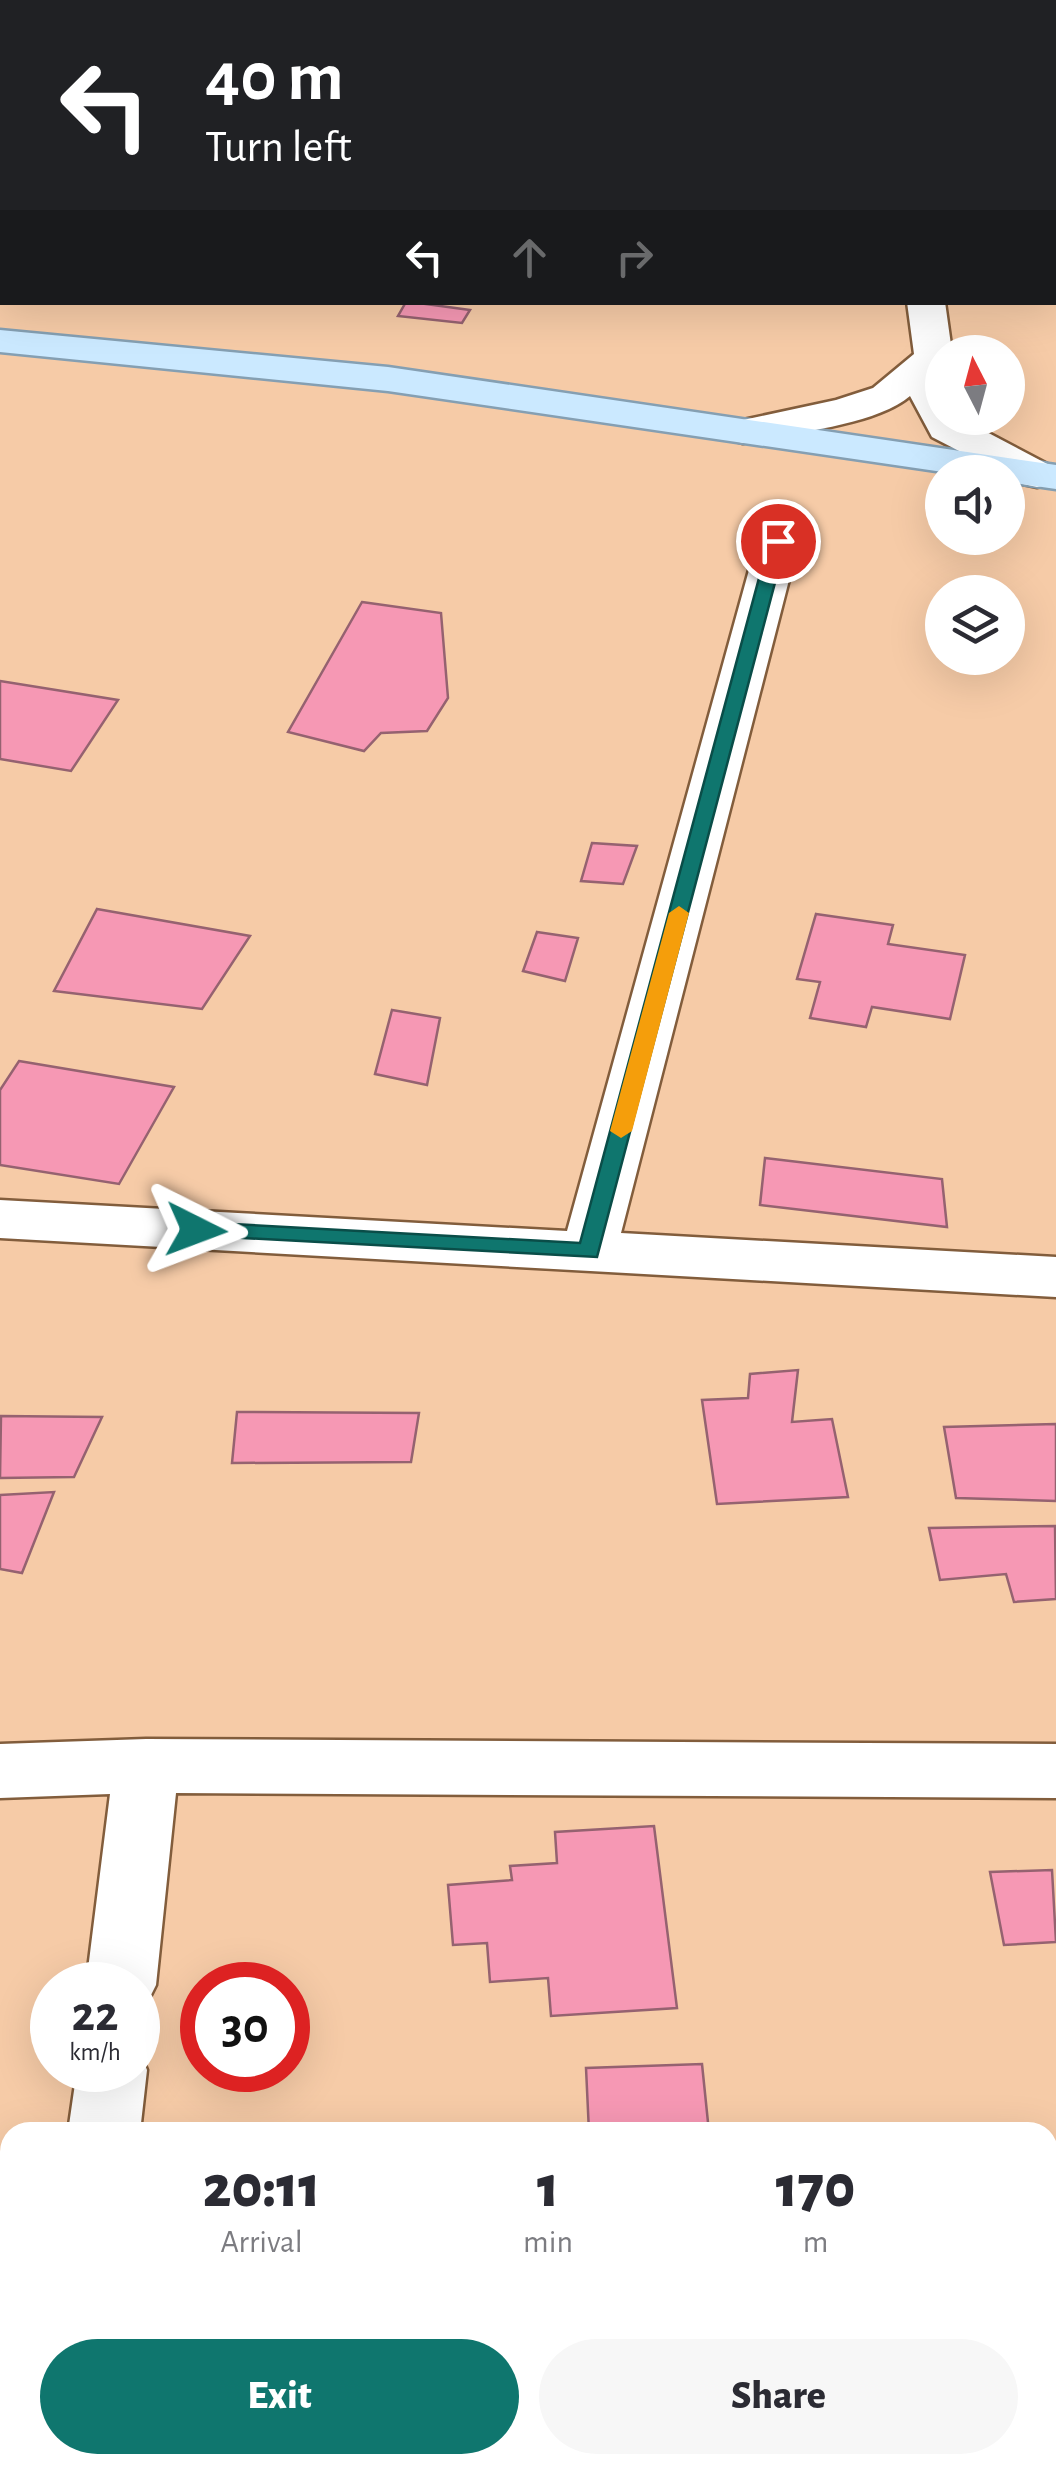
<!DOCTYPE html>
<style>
body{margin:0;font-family:"Alegreya Sans",sans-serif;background:#f7f7f7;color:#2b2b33;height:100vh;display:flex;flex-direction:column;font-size:38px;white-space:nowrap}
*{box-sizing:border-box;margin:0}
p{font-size:32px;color:#7c7c81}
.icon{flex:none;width:55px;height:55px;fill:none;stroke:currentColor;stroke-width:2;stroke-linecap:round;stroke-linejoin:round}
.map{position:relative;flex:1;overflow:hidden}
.sheet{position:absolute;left:0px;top:2122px;width:1058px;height:352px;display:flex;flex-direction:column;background:#fff;border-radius:30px 30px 0 0;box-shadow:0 10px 40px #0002}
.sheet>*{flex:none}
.banner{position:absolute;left:0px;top:0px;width:1058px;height:305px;box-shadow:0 10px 40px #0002;background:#202124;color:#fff;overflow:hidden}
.needle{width:65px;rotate:354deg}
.tools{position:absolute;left:925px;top:335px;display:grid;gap:20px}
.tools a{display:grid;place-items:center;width:100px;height:100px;border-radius:50%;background:#fff;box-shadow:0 10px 40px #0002;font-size:50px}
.speed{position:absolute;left:30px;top:1962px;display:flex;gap:20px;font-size:50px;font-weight:700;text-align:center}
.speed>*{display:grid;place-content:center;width:130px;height:130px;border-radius:50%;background:#fff;box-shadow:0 10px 40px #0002;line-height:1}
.speed small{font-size:25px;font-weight:400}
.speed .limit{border:15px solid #d22;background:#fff;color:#111}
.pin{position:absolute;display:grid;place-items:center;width:85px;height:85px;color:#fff;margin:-42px;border:5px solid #fff;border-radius:50%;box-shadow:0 2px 10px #0007}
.me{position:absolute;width:110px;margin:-55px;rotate:93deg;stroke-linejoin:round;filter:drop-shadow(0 0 8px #0008)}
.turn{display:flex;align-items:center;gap:35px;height:210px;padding:0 40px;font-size:45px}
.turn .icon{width:130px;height:130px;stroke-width:2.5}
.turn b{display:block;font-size:70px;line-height:85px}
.lanes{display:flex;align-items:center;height:95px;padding:0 40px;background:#0003;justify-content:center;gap:50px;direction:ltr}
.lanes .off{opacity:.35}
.eta{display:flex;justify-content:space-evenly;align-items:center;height:170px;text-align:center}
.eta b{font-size:60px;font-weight:800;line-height:70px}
.action{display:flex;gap:20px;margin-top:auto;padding:20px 40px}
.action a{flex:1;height:115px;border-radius:60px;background:#0f766e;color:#fff;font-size:40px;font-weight:800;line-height:115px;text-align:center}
.action a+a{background:#f7f7f7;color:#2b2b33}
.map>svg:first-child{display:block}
</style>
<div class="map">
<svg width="1056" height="2474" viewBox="0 0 1056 2474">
<rect width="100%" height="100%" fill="#f6cba7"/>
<g fill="#f698b4" stroke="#956270" stroke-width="2.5">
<path d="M406,302H411L470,310L462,323L398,316Z"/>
<path d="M362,602L441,613L448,698L427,731L381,733L364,751L288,732Z"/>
<path d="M0,681L118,700L71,771L0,759Z"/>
<path d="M592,843L637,846L623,884L581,881Z"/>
<path d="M97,909L250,936L202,1009L54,991Z"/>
<path d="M816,914L893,925L888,944L965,955L950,1019L872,1007L866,1027L810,1018L820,982L797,979Z"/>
<path d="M537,932L578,938L565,981L523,971Z"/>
<path d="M392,1010L440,1018L427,1085L375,1074Z"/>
<path d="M19,1061L174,1087L119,1184L0,1165V1090Z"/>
<path d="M765,1158L942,1179L947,1227L760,1205Z"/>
<path d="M798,1370L792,1422L832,1419L848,1497L717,1504L702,1400L748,1398L750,1374Z"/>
<path d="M237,1412L419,1413L411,1462L232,1463Z"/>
<path d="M1,1416L102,1417L74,1477L0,1478Z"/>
<path d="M1056,1424V1501L956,1498L944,1427Z"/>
<path d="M54,1492L22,1573L0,1569V1495Z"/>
<path d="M1055,1526L1056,1599L1014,1602L1006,1574L940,1580L929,1528Z"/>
<path d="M654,1826L677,2008L551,2016L548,1978L490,1982L487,1943L453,1945L448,1885L512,1880L510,1866L557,1863L555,1832Z"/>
<path d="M1052,1870L1056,1942L1004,1945L990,1872Z"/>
<path d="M702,2064L709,2132H584H589L586,2068Z"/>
</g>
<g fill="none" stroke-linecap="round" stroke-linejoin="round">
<g stroke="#825d3c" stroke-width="6">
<g id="lane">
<path d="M735,0H834L734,2Z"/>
<rect x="0" y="20" width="2" height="12"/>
</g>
</g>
<g stroke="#825d3c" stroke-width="5">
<g id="street">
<path d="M809,0H841L842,2H811Z"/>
<path d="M907,302H945L952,352H942V370L938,375L942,384V418H960L1051,466L1056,473L1051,484L1037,487L1023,484L932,437L910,396C875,426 788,433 743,443L729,439L723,431L729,423L836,400L873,388L914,354Z"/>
<path d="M778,528L793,532L799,541L621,1233L1056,1257V1297L0,1238V1200L567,1231L757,541L763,532Z"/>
<path d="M146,1739L1056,1744V1798L176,1793L156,1985L145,2007L138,2010V1985H86L110,1794L0,1798V1744Z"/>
<path d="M138,2048L147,2070L140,2132H68L77,2070H138Z"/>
<path d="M1048,2410H1056V2474H1019L1016,2465H1048Z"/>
<path d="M26,2465H104L103,2474H25Z"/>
</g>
</g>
<g stroke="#859fb2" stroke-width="5">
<path id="primary" d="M0,330L388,367L1056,465V489L1008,482V472H943L388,391L0,352Z"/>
</g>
<use href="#lane" fill="#fff" fill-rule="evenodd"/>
<use href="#street" fill="#fff" fill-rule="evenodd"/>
<use href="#primary" fill="#cbe9ff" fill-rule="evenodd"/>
</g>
<path fill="#0f766e" stroke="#0a4d48" stroke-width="2.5" d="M778,536L786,541L597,1257L188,1235L185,1230L188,1224L196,1222L580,1243L769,541Z"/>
<path fill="#f59e0b" d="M679,906L689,913L632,1131L621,1138L610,1131L669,913Z"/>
</svg>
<div class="tools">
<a><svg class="needle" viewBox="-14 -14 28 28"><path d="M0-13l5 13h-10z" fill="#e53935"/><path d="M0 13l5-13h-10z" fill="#7c7c81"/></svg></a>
<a><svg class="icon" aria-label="sound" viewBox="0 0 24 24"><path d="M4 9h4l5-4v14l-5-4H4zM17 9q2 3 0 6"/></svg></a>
<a><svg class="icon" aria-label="layers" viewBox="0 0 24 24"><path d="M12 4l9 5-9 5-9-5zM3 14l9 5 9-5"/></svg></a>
</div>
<div class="speed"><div>22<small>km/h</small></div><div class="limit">30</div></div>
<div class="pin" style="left:778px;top:541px;background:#d93025"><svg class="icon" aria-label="arrive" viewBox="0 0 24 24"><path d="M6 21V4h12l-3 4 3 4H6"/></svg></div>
<svg class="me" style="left:196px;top:1230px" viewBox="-20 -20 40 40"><path d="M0-17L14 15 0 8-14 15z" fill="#0f766e" stroke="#fff" stroke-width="4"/></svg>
<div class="banner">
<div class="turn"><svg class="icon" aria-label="left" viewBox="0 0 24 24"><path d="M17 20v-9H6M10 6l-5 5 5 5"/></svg><div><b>40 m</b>Turn left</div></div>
<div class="lanes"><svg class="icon" aria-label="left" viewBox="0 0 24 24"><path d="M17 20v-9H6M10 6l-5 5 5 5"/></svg><svg class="icon off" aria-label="ahead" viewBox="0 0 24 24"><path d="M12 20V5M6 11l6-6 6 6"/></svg><svg class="icon off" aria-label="right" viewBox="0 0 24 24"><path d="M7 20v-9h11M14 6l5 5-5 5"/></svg></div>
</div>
<section class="sheet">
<div class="eta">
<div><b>20:11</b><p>Arrival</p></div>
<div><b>1</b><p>min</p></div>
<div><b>170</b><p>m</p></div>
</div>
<div class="action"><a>Exit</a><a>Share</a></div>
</section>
</div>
